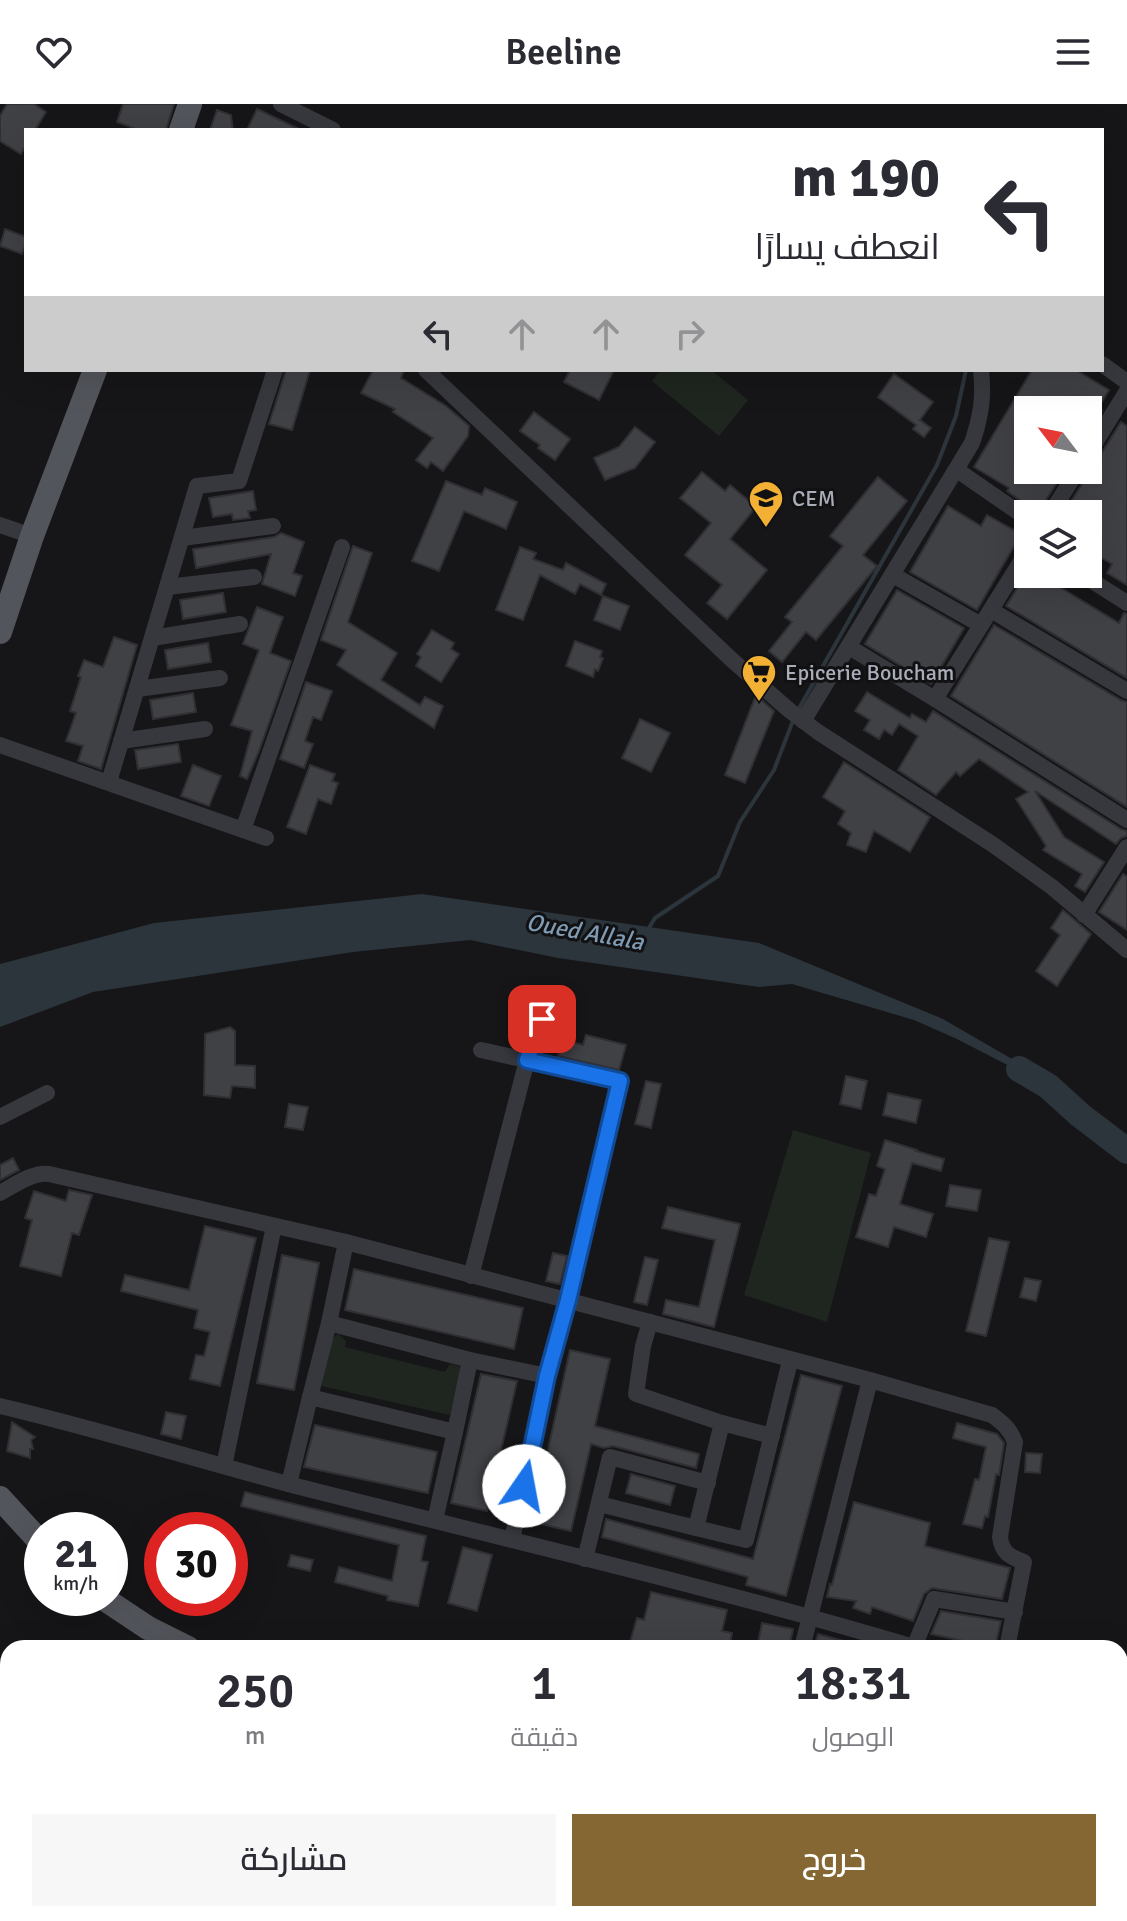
<!DOCTYPE html>
<html lang="ar">
<meta charset="utf-8">
<style>
body{margin:0;font-family:Signika,Cairo,sans-serif;background:#f7f7f7;color:#2b2b33;direction:rtl;height:100vh;display:flex;flex-direction:column;font-size:30px;white-space:nowrap}
*{box-sizing:border-box;margin:0}
p{font-size:26px;color:#7c7c81}
.icon{flex:none;width:44px;height:44px;fill:none;stroke:currentColor;stroke-width:2;stroke-linecap:round;stroke-linejoin:round}
.map{position:relative;flex:1;overflow:hidden;direction:ltr}
.drawer{position:absolute;left:0px;top:1536px;width:1128px;height:282px;display:flex;flex-direction:column;background:#fff;border-radius:24px 24px 0 0;box-shadow:0 8px 32px #0002;direction:rtl}
.drawer>*{flex:none}
.hud{position:absolute;left:24px;top:24px;width:1080px;height:244px;border-radius:0px;box-shadow:0 8px 32px #0002;direction:rtl;background:#fff;color:#2b2b33;overflow:hidden}
.needle{width:52px;rotate:302deg}
.controls{position:absolute;left:1014px;top:292px;display:grid;gap:16px}
.controls a{display:grid;place-items:center;width:88px;height:88px;border-radius:0px;background:#fff;box-shadow:0 8px 32px #0002;font-size:40px}
.speed{position:absolute;left:24px;top:1408px;display:flex;gap:16px;font-size:40px;font-weight:700;text-align:center}
.speed>*{display:grid;place-content:center;width:104px;height:104px;border-radius:50%;background:#fff;box-shadow:0 8px 32px #0002;line-height:1}
.speed small{font-size:20px;font-weight:400}
.speed .limit{border:12px solid #d22;background:#fff;color:#111}
.pin{position:absolute;display:grid;place-items:center;width:68px;height:68px;color:#fff;margin:-34px;border-radius:16px;box-shadow:0 4px 12px #0006}
.me{position:absolute;width:88px;margin:-44px;rotate:12deg;stroke-linejoin:round;filter:drop-shadow(0 0 6px #0008)}
.turn{display:flex;align-items:center;gap:28px;height:168px;padding:0 32px;font-size:36px}
.turn .icon{width:104px;height:104px;stroke-width:2.5}
.turn b{display:block;font-size:56px;line-height:68px}
.lanes{display:flex;align-items:center;height:76px;padding:0 32px;background:#0003;justify-content:center;gap:40px;direction:ltr}
.lanes .off{opacity:.35}
.eta{display:flex;justify-content:space-evenly;align-items:center;height:136px;text-align:center}
.eta b{font-size:48px;font-weight:600;line-height:56px}
.cta{display:flex;gap:16px;margin-top:auto;padding:16px 32px}
.cta a{flex:1;height:92px;border-radius:0px;background:#856733;color:#fff;font-size:32px;font-weight:600;line-height:92px;text-align:center}
.cta a+a{background:#f7f7f7;color:#2b2b33}
header{display:flex;justify-content:space-between;align-items:center;height:104px;padding:0 32px;background:#fff;font-size:36px;font-weight:600}
.map>svg:first-child{display:block}
</style>
<header><svg class="icon" aria-label="menu" viewBox="0 0 24 24"><path d="M4 6h16M4 12h16M4 18h16"/></svg>Beeline<svg class="icon" aria-label="heart" viewBox="0 0 24 24"><path d="M12 20l-8-8c-3-5 5-10 8-4 3-6 11-1 8 4z"/></svg></header>
<div class="map">
<svg width="1127" height="1817" viewBox="0 0 1127 1817">
<rect width="100%" height="100%" fill="#161618"/>
<g fill="#1e261f">
<path d="M661,266H711L748,296L719,332L652,277Z"/>
<path d="M793,1026L871,1049L827,1218L744,1191Z"/>
<path d="M338,1230L346,1237L345,1243L445,1268L450,1260L458,1262L461,1265L460,1271L450,1311L321,1282L332,1235Z"/>
</g>
<path fill="#2c353c" d="M422,790L759,839L943,915L1038,970L1048,982L957,935L914,916L792,880L759,883L558,854L470,836L353,848L93,888L0,923V860L154,819Z"/>
<g fill="none" stroke-linecap="round" stroke-linejoin="round">
<g stroke="#2c353c" stroke-width="4">
<path d="M798,606L937,361L956,312L966,266"/>
<path d="M647,827L655,814L718,772L740,718L774,666L794,614"/>
</g>
<g stroke="#2c353c" stroke-width="26">
<path d="M1019,965L1048,982L1080,1011L1127,1047"/>
<path d="M1120,1752L1127,1640"/>
<path d="M1117,1817V1810"/>
</g>
</g>
<g fill="#404145" stroke="#303034" stroke-width="2">
<path d="M7,0H34L46,8L35,26H26V41L21,50L0,37V12Z"/>
<path d="M123,0H174L166,26H138L117,18Z"/>
<path d="M257,5L301,26H247Z"/>
<path d="M217,6L231,11L233,26H210Z"/>
<path d="M5,125L26,133V139L22,150L0,142Z"/>
<path d="M286,266H310L292,326L269,320Z"/>
<path d="M373,266H404L401,274L446,302L469,322L468,332L443,367L431,358L427,364L416,356L433,334L393,308L395,305L361,289Z"/>
<path d="M570,266H614L599,296L564,278Z"/>
<path d="M1032,266H1076L1109,286L1098,304L1102,307L1088,329V306H1028V366H1065L1041,404L1039,410L1007,387L1009,384L974,363Z"/>
<path d="M894,270L933,298L920,316L931,324L924,333L913,325L916,321L878,293Z"/>
<path d="M534,308L570,335L555,356L538,344L540,341L520,327Z"/>
<path d="M1121,318L1127,322V481L1107,469L1112,460L1088,446V410H1063L1087,372L1088,361L1097,356Z"/>
<path d="M635,323L655,338L635,364L605,376L594,354L619,343Z"/>
<path d="M702,368L725,387L730,381L756,403L730,435L767,466L727,515L707,499L722,481L685,451L711,419L680,394Z"/>
<path d="M878,373L907,397L863,451L877,462L816,536L806,528L782,558L769,547L792,518L785,513L843,442L830,432Z"/>
<path d="M446,377L482,391L485,384L517,398L506,425L464,407L439,467L412,457Z"/>
<path d="M253,387L256,406L248,407L250,414L233,416L232,410L213,413L209,394Z"/>
<path d="M948,402L981,422L987,411L1021,430L977,506L910,468Z"/>
<path d="M281,429L304,438L293,469L302,472L295,492L262,480L271,450L196,464L193,445L274,433Z"/>
<path d="M353,442L372,449L348,518L397,549L381,576L420,601L425,593L443,602L434,624L337,561L346,546L321,536Z"/>
<path d="M520,443L536,449L533,455L563,466L566,459L606,480L601,491L580,480L575,490L540,471L523,516L496,506Z"/>
<path d="M1026,470H1038L1119,519L1124,509L1127,510V574L1006,502Z"/>
<path d="M897,486L964,524L931,580L865,540Z"/>
<path d="M223,489L226,508L183,515L180,496Z"/>
<path d="M603,492L629,502L620,526L594,516Z"/>
<path d="M257,503L283,513L270,549L291,557L259,647L247,675L240,672L252,627L231,621L259,546L243,540Z"/>
<path d="M994,521L1121,596L1127,598V703L951,592Z"/>
<path d="M432,526L454,539L451,545L459,550L441,578L416,562L421,553L417,550Z"/>
<path d="M114,533L137,541L101,665L78,657L83,642L66,637L76,609L70,607L81,573L78,572L84,556L103,563Z"/>
<path d="M575,537L602,547L600,553L603,554L598,567L595,565L593,573L566,562Z"/>
<path d="M208,539L211,558L168,565L165,546Z"/>
<path d="M306,578L332,587L321,616L313,613L305,637L313,640L304,664L280,655Z"/>
<path d="M867,588L910,614L912,610L926,618L933,607L1121,725L1127,727V732L1121,734L1116,740L1035,687L1064,733L1104,758L1085,788L1075,782L1082,770L1043,746L1046,742L1016,695L1028,688L979,655L960,672L956,668L936,691L898,666L918,632L899,620L892,631L884,626L879,635L864,626L870,616L855,607Z"/>
<path d="M193,589L196,608L153,615L150,596Z"/>
<path d="M756,591L774,607L745,679L725,671Z"/>
<path d="M640,615L670,629L651,668L622,654Z"/>
<path d="M178,640L181,658L138,665L135,646Z"/>
<path d="M844,658L930,713L910,748L874,727L866,748L847,741L851,729L838,720L845,707L823,693Z"/>
<path d="M193,661L221,672L209,702L181,692Z"/>
<path d="M310,661L335,670L332,677L338,679L331,700L318,695L306,730L287,723Z"/>
<path d="M1123,770L1127,772V826L1099,808Z"/>
<path d="M1063,806L1091,830L1057,882L1036,867L1060,831L1051,824Z"/>
<path d="M230,923L235,927V961L255,962V984L232,982L230,994L204,991L205,930Z"/>
<path d="M586,931L626,941L619,966L558,952L562,935L583,941Z"/>
<path d="M846,972L867,977L861,1005L840,1000Z"/>
<path d="M646,977L661,980L651,1024L635,1020Z"/>
<path d="M888,989L921,996L916,1019L883,1011Z"/>
<path d="M289,1000L308,1003L303,1026L285,1023Z"/>
<path d="M885,1036L917,1046L916,1047L944,1055L941,1067L912,1059L900,1100L933,1110L926,1133L894,1123L888,1143L856,1133L869,1090L876,1092L885,1065L877,1062Z"/>
<path d="M13,1054L19,1066L0,1076V1061Z"/>
<path d="M950,1081L981,1086L977,1107L946,1102Z"/>
<path d="M69,1086L92,1091L79,1131L72,1129L61,1172L20,1162L32,1116L25,1114L34,1087L66,1097Z"/>
<path d="M668,1103L740,1120L714,1223L663,1210L666,1196L699,1203L715,1136L662,1124Z"/>
<path d="M205,1122L256,1134L220,1282L190,1275L196,1251L204,1252L210,1228L194,1224L198,1206L121,1187L125,1171L189,1186Z"/>
<path d="M989,1134L1009,1138L986,1232L966,1227Z"/>
<path d="M553,1149L567,1152L560,1180L546,1177Z"/>
<path d="M282,1151L319,1159L294,1286L257,1279Z"/>
<path d="M645,1153L658,1156L647,1201L634,1198Z"/>
<path d="M354,1165L523,1204L514,1245L345,1206Z"/>
<path d="M1025,1174L1041,1177L1036,1197L1020,1193Z"/>
<path d="M570,1246L610,1255L595,1322L699,1350L696,1364L613,1342L604,1344L591,1340L571,1427L532,1418Z"/>
<path d="M481,1270L517,1277L487,1407L451,1399Z"/>
<path d="M801,1271L842,1282L786,1492L746,1481L748,1473L602,1433L606,1415L753,1455Z"/>
<path d="M166,1308L186,1312L181,1335L161,1330Z"/>
<path d="M12,1318L35,1333L31,1336L33,1345H30V1354L7,1347Z"/>
<path d="M957,1319L997,1330L1004,1339L999,1371L996,1370L988,1413L985,1412L982,1424L963,1420L975,1375L979,1376L986,1343L953,1334Z"/>
<path d="M315,1321L437,1348L428,1389L304,1363Z"/>
<path d="M1026,1349L1042,1350L1040,1369L1025,1368Z"/>
<path d="M631,1370L675,1382L670,1401L626,1389Z"/>
<path d="M245,1388L426,1432L421,1457L428,1458L418,1502L387,1496L388,1492L335,1478L339,1463L392,1477L399,1441L241,1402Z"/>
<path d="M854,1398L930,1419L925,1442L1010,1464L1002,1495L932,1484L924,1490L913,1517L872,1503L870,1510L853,1504L856,1497L827,1493L830,1480L832,1481Z"/>
<path d="M463,1443L492,1451L477,1507L448,1499Z"/>
<path d="M291,1451L313,1456L310,1467L288,1462Z"/>
<path d="M651,1488L727,1506L722,1527L732,1529L729,1544H637L629,1542L637,1514L644,1516Z"/>
<path d="M941,1507L1001,1517L995,1544L931,1530Z"/>
<path d="M762,1519L793,1525L789,1544H757Z"/>
<path d="M818,1530L855,1540V1544H814Z"/>
</g>
<g fill="none" stroke-linecap="round" stroke-linejoin="round">
<g stroke="#37383d" stroke-width="16">
<path d="M281,0L333,26"/>
<path d="M1102,260L1127,278"/>
<path d="M426,266L732,556L789,606L818,628L992,740L1052,783L1127,846"/>
<path d="M1088,350L1127,287"/>
<path d="M957,366L1028,415"/>
<path d="M1050,410L1078,366"/>
<path d="M0,421L32,432"/>
<path d="M182,434L273,422"/>
<path d="M1081,470L1127,499"/>
<path d="M893,471L981,521"/>
<path d="M167,483L254,473"/>
<path d="M991,506L1127,587"/>
<path d="M152,534L240,520"/>
<path d="M849,543L935,595L1127,716"/>
<path d="M137,585L220,574"/>
<path d="M935,595L1028,446"/>
<path d="M803,617L972,339C981,312 984,294 981,266"/>
<path d="M121,637L205,625"/>
<path d="M0,641L266,734"/>
<path d="M109,678L197,382L239,377L275,266"/>
<path d="M243,726L342,443"/>
<path d="M1084,811L1127,743"/>
<path d="M481,946L620,977L568,1196L547,1272"/>
<path d="M0,1013L47,989"/>
<path d="M0,1089C15,1081 32,1068 49,1070L346,1138L870,1276L992,1311C1003,1319 1010,1325 1015,1338L1000,1433C1002,1449 1010,1453 1024,1458L1007,1544"/>
<path d="M346,1138L329,1219L470,1256L547,1272L512,1436"/>
<path d="M471,1172L527,956L542,915"/>
<path d="M650,1218L643,1242L636,1290L722,1319L772,1332"/>
<path d="M329,1219L310,1293L455,1328L470,1256"/>
<path d="M0,1302C98,1325 194,1355 292,1381C500,1434 710,1482 917,1544"/>
<path d="M722,1319L696,1424L746,1436L790,1257"/>
<path d="M224,1362L274,1122"/>
<path d="M289,1380L310,1293"/>
<path d="M599,1400L696,1424"/>
<path d="M435,1416L455,1328"/>
<path d="M585,1455L610,1353L708,1379"/>
<path d="M914,1543L934,1495L1015,1508"/>
<path d="M802,1544L870,1276"/>
<path d="M0,1579L8,1582"/>
<path d="M0,1682L8,1685"/>
<path d="M323,1810L341,1817"/>
<path d="M589,1810L606,1817"/>
<path d="M50,1817L52,1810"/>
<path d="M269,1817L272,1810"/>
</g>
<g stroke="#53555c" stroke-width="24">
<path d="M181,26L190,0"/>
<path d="M0,528L32,432L95,266"/>
<path d="M0,1394L42,1440"/>
<path d="M103,1494L148,1524L188,1544"/>
<path d="M734,1810L746,1817"/>
</g>
</g>
<g fill="none" stroke-linecap="round" stroke-linejoin="round">
<g stroke="#114b97" stroke-width="20">
<path id="route" d="M524,1382L547,1272L568,1196L620,977L527,956L542,915"/>
</g>
<use href="#route" stroke="#1a73e8" stroke-width="14"/>
</g>
<defs>
<g id="school-pin" transform="scale(1.8)"><path d="M0 17L-7.5 6A9.5 9.5 0 1 1 7.5 6Z" fill="#f2b134" stroke="#111113"/><path d="M0-5L7-2L0 1L-7-2ZM-4 1L0 2.5L4 1V4Q0 6-4 4Z" fill="#111"/></g>
<g id="supermarket-pin" transform="scale(1.8)"><path d="M0 17L-7.5 6A9.5 9.5 0 1 1 7.5 6Z" fill="#f2b134" stroke="#111113"/><path d="M-6-5.5h2.5l.6 2H6L4.5 2H-2.5L-4.4-4H-6ZM-1.5 3.2a1.3 1.3 0 1 0 .1 0ZM3 3.2a1.3 1.3 0 1 0 .1 0Z" fill="#111"/></g>
</defs>
<g fill-rule="evenodd">
<use href="#school-pin" x="766" y="394"/>
<use href="#supermarket-pin" x="759" y="568"/>
</g>
<g text-anchor="middle" dominant-baseline="central" stroke-width="6" stroke-linejoin="round" paint-order="stroke">
<g font-size="22" fill="#a8adb8" stroke="#111113" text-anchor="start">
<text x="792" y="394">CEM</text>
<text x="785" y="568">Epicerie Boucham</text>
</g>
<g font-size="24" font-style="italic" fill="#7f9bb3" stroke="#111113">
<text transform="translate(585 828) rotate(10)">Oued Allala</text>
</g>
</g>
</svg>
<div class="controls">
<a><svg class="needle" viewBox="-14 -14 28 28"><path d="M0-13l5 13h-10z" fill="#e53935"/><path d="M0 13l5-13h-10z" fill="#7c7c81"/></svg></a>
<a><svg class="icon" aria-label="layers" viewBox="0 0 24 24"><path d="M12 4l9 5-9 5-9-5zM3 14l9 5 9-5"/></svg></a>
</div>
<div class="speed"><div>21<small>km/h</small></div><div class="limit">30</div></div>
<div class="pin" style="left:542px;top:915px;background:#d93025"><svg class="icon" aria-label="arrive" viewBox="0 0 24 24"><path d="M6 21V4h12l-3 4 3 4H6"/></svg></div>
<svg class="me" style="left:524px;top:1382px" viewBox="-20 -20 40 40"><circle r="19" fill="#fff"/><path d="M0-13L10 11 0 6-10 11z" fill="#1a73e8"/></svg>
<div class="hud">
<div class="turn"><svg class="icon" aria-label="left" viewBox="0 0 24 24"><path d="M17 20v-9H6M10 6l-5 5 5 5"/></svg><div><b>190 m</b>انعطف يسارًا</div></div>
<div class="lanes"><svg class="icon" aria-label="left" viewBox="0 0 24 24"><path d="M17 20v-9H6M10 6l-5 5 5 5"/></svg><svg class="icon off" aria-label="ahead" viewBox="0 0 24 24"><path d="M12 20V5M6 11l6-6 6 6"/></svg><svg class="icon off" aria-label="ahead" viewBox="0 0 24 24"><path d="M12 20V5M6 11l6-6 6 6"/></svg><svg class="icon off" aria-label="right" viewBox="0 0 24 24"><path d="M7 20v-9h11M14 6l5 5-5 5"/></svg></div>
</div>
<section class="drawer">
<div class="eta">
<div><b>18:31</b><p>الوصول</p></div>
<div><b>1</b><p>دقيقة</p></div>
<div><b>250</b><p>m</p></div>
</div>
<div class="cta"><a>خروج</a><a>مشاركة</a></div>
</section>
</div>
